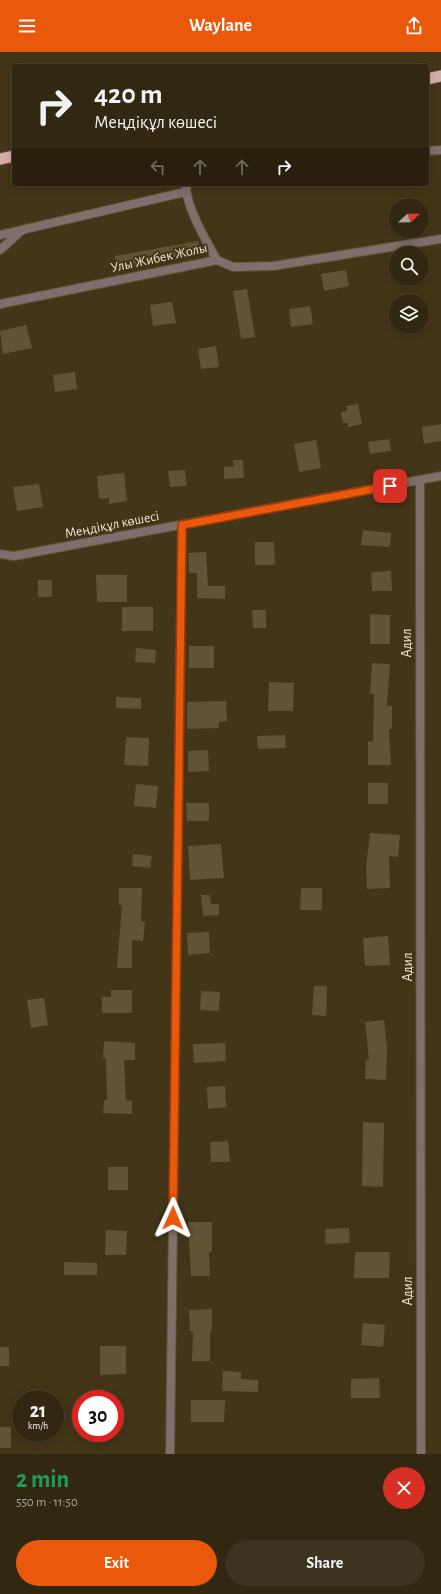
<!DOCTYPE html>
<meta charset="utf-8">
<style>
body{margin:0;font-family:"Alegreya Sans",sans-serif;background:#3d341f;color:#f1f3f6;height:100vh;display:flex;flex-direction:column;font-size:15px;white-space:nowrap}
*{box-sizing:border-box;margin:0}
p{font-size:13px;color:#a8a69f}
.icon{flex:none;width:22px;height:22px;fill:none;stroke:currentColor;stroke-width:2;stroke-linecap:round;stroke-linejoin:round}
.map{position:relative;height:1402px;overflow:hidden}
.panel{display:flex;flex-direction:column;background:#322811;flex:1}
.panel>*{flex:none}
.guide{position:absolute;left:12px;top:12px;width:417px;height:122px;border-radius:4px;box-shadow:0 2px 10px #0003,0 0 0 1px #4d4431;background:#322811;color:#f1f3f6;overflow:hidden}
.needle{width:26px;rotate:68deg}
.buttons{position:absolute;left:389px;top:146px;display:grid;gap:8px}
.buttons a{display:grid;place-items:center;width:40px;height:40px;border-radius:50%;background:#322811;box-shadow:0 2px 10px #0003,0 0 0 1px #4d4431;font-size:20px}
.speed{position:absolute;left:12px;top:1338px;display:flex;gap:8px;font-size:20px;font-weight:700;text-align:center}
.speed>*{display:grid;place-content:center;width:52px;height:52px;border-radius:50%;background:#322811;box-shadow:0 2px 10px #0003,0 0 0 1px #4d4431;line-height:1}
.speed small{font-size:10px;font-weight:400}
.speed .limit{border:6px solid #d22;background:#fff;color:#111}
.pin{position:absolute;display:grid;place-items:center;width:34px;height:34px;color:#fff;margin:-17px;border-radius:8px;box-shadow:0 2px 6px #0006}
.me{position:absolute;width:44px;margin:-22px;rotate:1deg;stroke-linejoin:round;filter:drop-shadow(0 0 3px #0008)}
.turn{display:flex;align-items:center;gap:14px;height:84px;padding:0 16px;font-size:18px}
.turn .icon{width:52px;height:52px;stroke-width:2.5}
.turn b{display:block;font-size:28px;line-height:34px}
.lanes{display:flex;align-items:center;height:38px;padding:0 16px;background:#0003;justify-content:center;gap:20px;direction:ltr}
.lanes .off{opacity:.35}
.round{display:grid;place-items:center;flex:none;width:42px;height:42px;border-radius:21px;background:#3d341f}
.head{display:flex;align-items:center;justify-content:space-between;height:68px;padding:0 16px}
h1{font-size:24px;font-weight:700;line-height:30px;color:#1e9e55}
.primary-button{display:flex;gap:8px;margin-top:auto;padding:8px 16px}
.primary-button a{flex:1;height:46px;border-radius:24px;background:#ea580c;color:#fff;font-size:16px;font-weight:700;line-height:46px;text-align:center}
.primary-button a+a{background:#3d341f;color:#f1f3f6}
header{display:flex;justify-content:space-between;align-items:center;height:52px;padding:0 16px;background:#ea580c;color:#fff;font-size:18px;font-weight:700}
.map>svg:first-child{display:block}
</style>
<header><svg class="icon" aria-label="menu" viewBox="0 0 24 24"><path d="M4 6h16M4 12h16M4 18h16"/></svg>Waylane<svg class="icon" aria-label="share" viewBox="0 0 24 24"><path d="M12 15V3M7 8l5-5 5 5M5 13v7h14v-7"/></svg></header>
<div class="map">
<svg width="441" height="1402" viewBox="0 0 441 1402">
<rect width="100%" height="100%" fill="#433517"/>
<g fill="#615335">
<path d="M198,189L200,202L117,217L115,204Z"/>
<path d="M346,218L349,234L324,239L321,222Z"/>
<path d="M247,237L255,285L241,287L233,239Z"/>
<path d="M172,250L176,271L153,274L150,253Z"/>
<path d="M310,254L313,272L291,275L289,257Z"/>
<path d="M26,273L32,296L3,302L0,279Z"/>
<path d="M216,294L219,315L201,317L198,297Z"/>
<path d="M75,320L77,337L55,340L53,323Z"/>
<path d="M358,352L362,372L348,375V371H343L341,360L347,359L346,354Z"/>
<path d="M441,372V389L424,392L422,375Z"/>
<path d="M389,387L391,399L370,402L368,390Z"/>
<path d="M316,388L321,416L299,420L294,392Z"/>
<path d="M233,408H243L244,426L224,427V415L234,414Z"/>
<path d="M185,418L187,434L170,435L168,419Z"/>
<path d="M124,421L127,449L109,452V446L99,447L97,424Z"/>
<path d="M39,432L43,455L17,459L13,435Z"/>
<path d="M363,478L391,481L390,495L361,493Z"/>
<path d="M255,490H274L275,513H255Z"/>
<path d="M206,500L208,534H225V547L197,546V521H189L188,501Z"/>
<path d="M391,519L392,539H372L371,520Z"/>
<path d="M96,523H127V550H97Z"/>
<rect x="38" y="528" width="14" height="17"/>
<rect x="122" y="555" width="31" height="24"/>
<path d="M252,558H266V576H253Z"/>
<path d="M370,562L390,563V592H370Z"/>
<rect x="189" y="594" width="25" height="22"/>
<path d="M136,596L156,598L155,611L135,610Z"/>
<path d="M372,611L390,612L387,654H392V677H389L391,713H368V690L373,689L374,642H370Z"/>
<path d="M269,630L294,631L293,659H268Z"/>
<path d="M116,645L141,646V657L116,656Z"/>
<path d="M226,649L227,669L219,670V676L187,677V650Z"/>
<path d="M285,683L286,696L258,697L257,684Z"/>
<path d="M126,685L149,686L148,714L124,713Z"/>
<path d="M208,698L209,719L188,720V699Z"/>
<rect x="368" y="731" width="20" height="21"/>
<path d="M136,732L158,734L156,756L134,754Z"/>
<path d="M186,751H209V769H187Z"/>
<path d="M370,781L400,783L398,805L389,804L390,836L367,837L366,815Z"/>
<path d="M221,792L224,826L190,828L188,794Z"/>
<path d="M133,802L152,804L150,816L132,814Z"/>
<path d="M119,836H142L141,869L145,870L143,889L132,888V916H117L122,853H119Z"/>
<path d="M301,836H322V858H300Z"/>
<path d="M201,843H210L211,852H219V863L203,864Z"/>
<path d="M209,880L210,901L188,903L187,881Z"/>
<path d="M388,884L390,913L365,914L363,886Z"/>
<path d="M314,934H327L326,964L312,963Z"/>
<path d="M111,938H132V961H102V945H111Z"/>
<path d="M201,939L220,940L219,959L200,958Z"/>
<path d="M44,946L48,973L31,976L27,948Z"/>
<path d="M384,968L387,996L386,1028L365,1027L366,1008H369L365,970Z"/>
<path d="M104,989L135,991V1008H124L126,1048L132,1049V1062L103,1061L104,1048H107L106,1007L103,1006Z"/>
<path d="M225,991L226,1009L194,1011L193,992Z"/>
<path d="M225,1034L226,1055L208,1057L207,1035Z"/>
<path d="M363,1070L384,1071L383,1135L362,1134Z"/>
<path d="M228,1089L230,1110H211L210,1090Z"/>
<rect x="108" y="1115" width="20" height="23"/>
<path d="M188,1170H212V1200H209L210,1224H191Z"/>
<path d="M349,1176L350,1191L326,1192L325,1177Z"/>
<path d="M106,1178L127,1179L126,1203H105Z"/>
<path d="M355,1200H390L389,1226H354Z"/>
<path d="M64,1210L97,1211V1223H64Z"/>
<path d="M212,1257V1279H210V1309H192L193,1279H190L189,1258Z"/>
<path d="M363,1271L385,1273L383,1295L361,1293Z"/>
<path d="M100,1294H126V1322L100,1323Z"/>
<rect x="0" y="1295" width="9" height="19"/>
<path d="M223,1319L241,1320V1327L258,1328V1340L222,1339Z"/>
<path d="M379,1326L380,1346H351V1327Z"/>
<path d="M191,1348H225L224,1370H191Z"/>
<rect x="0" y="1375" width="11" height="21"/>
</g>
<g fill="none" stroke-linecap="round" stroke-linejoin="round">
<g stroke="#5e5135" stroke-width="10">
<g id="minor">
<path d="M427,99L441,98"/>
<path d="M186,132C185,153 206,189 217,208"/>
<path d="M0,183L185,140"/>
<path d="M0,198L21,179"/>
<path d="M0,252L217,208L233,215L273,214L441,187"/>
<path d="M420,428L421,1402"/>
<path d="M0,502L14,504L441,424"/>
<path d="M170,1402L182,473"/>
</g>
</g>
<g stroke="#5e5135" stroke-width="13">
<g id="trunk">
<path d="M427,27L441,24"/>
<path d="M0,107L14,104"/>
</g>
</g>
<use href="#minor" stroke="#7f6e6b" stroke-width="8"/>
<use href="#trunk" stroke="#d4aea8" stroke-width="11"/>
</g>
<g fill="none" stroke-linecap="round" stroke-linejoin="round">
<g stroke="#983908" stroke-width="10">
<path id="route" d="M173,1166L182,473L390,434"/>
</g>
<use href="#route" stroke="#ea580c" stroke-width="7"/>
</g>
<g text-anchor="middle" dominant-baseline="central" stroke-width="4" stroke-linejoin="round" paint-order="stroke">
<g font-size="14" fill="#ece3d2" stroke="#433517">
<text transform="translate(159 206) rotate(-12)">Улы Жибек Жолы</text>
<text transform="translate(112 473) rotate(-11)">Меңдіқұл көшесі</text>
<text transform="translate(407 591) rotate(-90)">Адил</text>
<text transform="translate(408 915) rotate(-90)">Адил</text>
<text transform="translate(408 1239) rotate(-90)">Адил</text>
</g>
</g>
</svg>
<div class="buttons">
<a><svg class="needle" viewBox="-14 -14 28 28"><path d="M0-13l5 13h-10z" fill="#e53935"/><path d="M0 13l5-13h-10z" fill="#a8a69f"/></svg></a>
<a><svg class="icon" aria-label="search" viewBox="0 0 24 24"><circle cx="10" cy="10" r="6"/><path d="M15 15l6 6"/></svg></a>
<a><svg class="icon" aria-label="layers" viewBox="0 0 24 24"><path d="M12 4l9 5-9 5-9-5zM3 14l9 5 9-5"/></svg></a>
</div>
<div class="speed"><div>21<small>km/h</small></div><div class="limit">30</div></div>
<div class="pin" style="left:390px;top:434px;background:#d93025"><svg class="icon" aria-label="arrive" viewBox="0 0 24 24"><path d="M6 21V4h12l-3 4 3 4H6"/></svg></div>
<svg class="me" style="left:173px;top:1166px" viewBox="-20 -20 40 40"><path d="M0-17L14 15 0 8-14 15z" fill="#ea580c" stroke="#fff" stroke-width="4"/></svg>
<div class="guide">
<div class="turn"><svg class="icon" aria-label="right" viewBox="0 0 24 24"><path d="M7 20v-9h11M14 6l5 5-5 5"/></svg><div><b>420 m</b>Меңдіқұл көшесі</div></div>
<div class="lanes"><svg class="icon off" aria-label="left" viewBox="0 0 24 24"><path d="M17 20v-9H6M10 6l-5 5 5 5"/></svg><svg class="icon off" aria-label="ahead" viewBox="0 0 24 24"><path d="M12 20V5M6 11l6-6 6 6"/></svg><svg class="icon off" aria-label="ahead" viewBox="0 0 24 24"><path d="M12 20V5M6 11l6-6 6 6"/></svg><svg class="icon" aria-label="right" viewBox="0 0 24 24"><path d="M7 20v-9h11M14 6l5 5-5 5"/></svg></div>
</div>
</div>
<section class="panel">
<div class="head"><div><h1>2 min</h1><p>550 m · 11:50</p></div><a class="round" style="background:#d93025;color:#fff"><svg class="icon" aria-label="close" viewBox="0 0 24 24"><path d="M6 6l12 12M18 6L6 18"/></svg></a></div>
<div class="primary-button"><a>Exit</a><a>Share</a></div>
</section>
